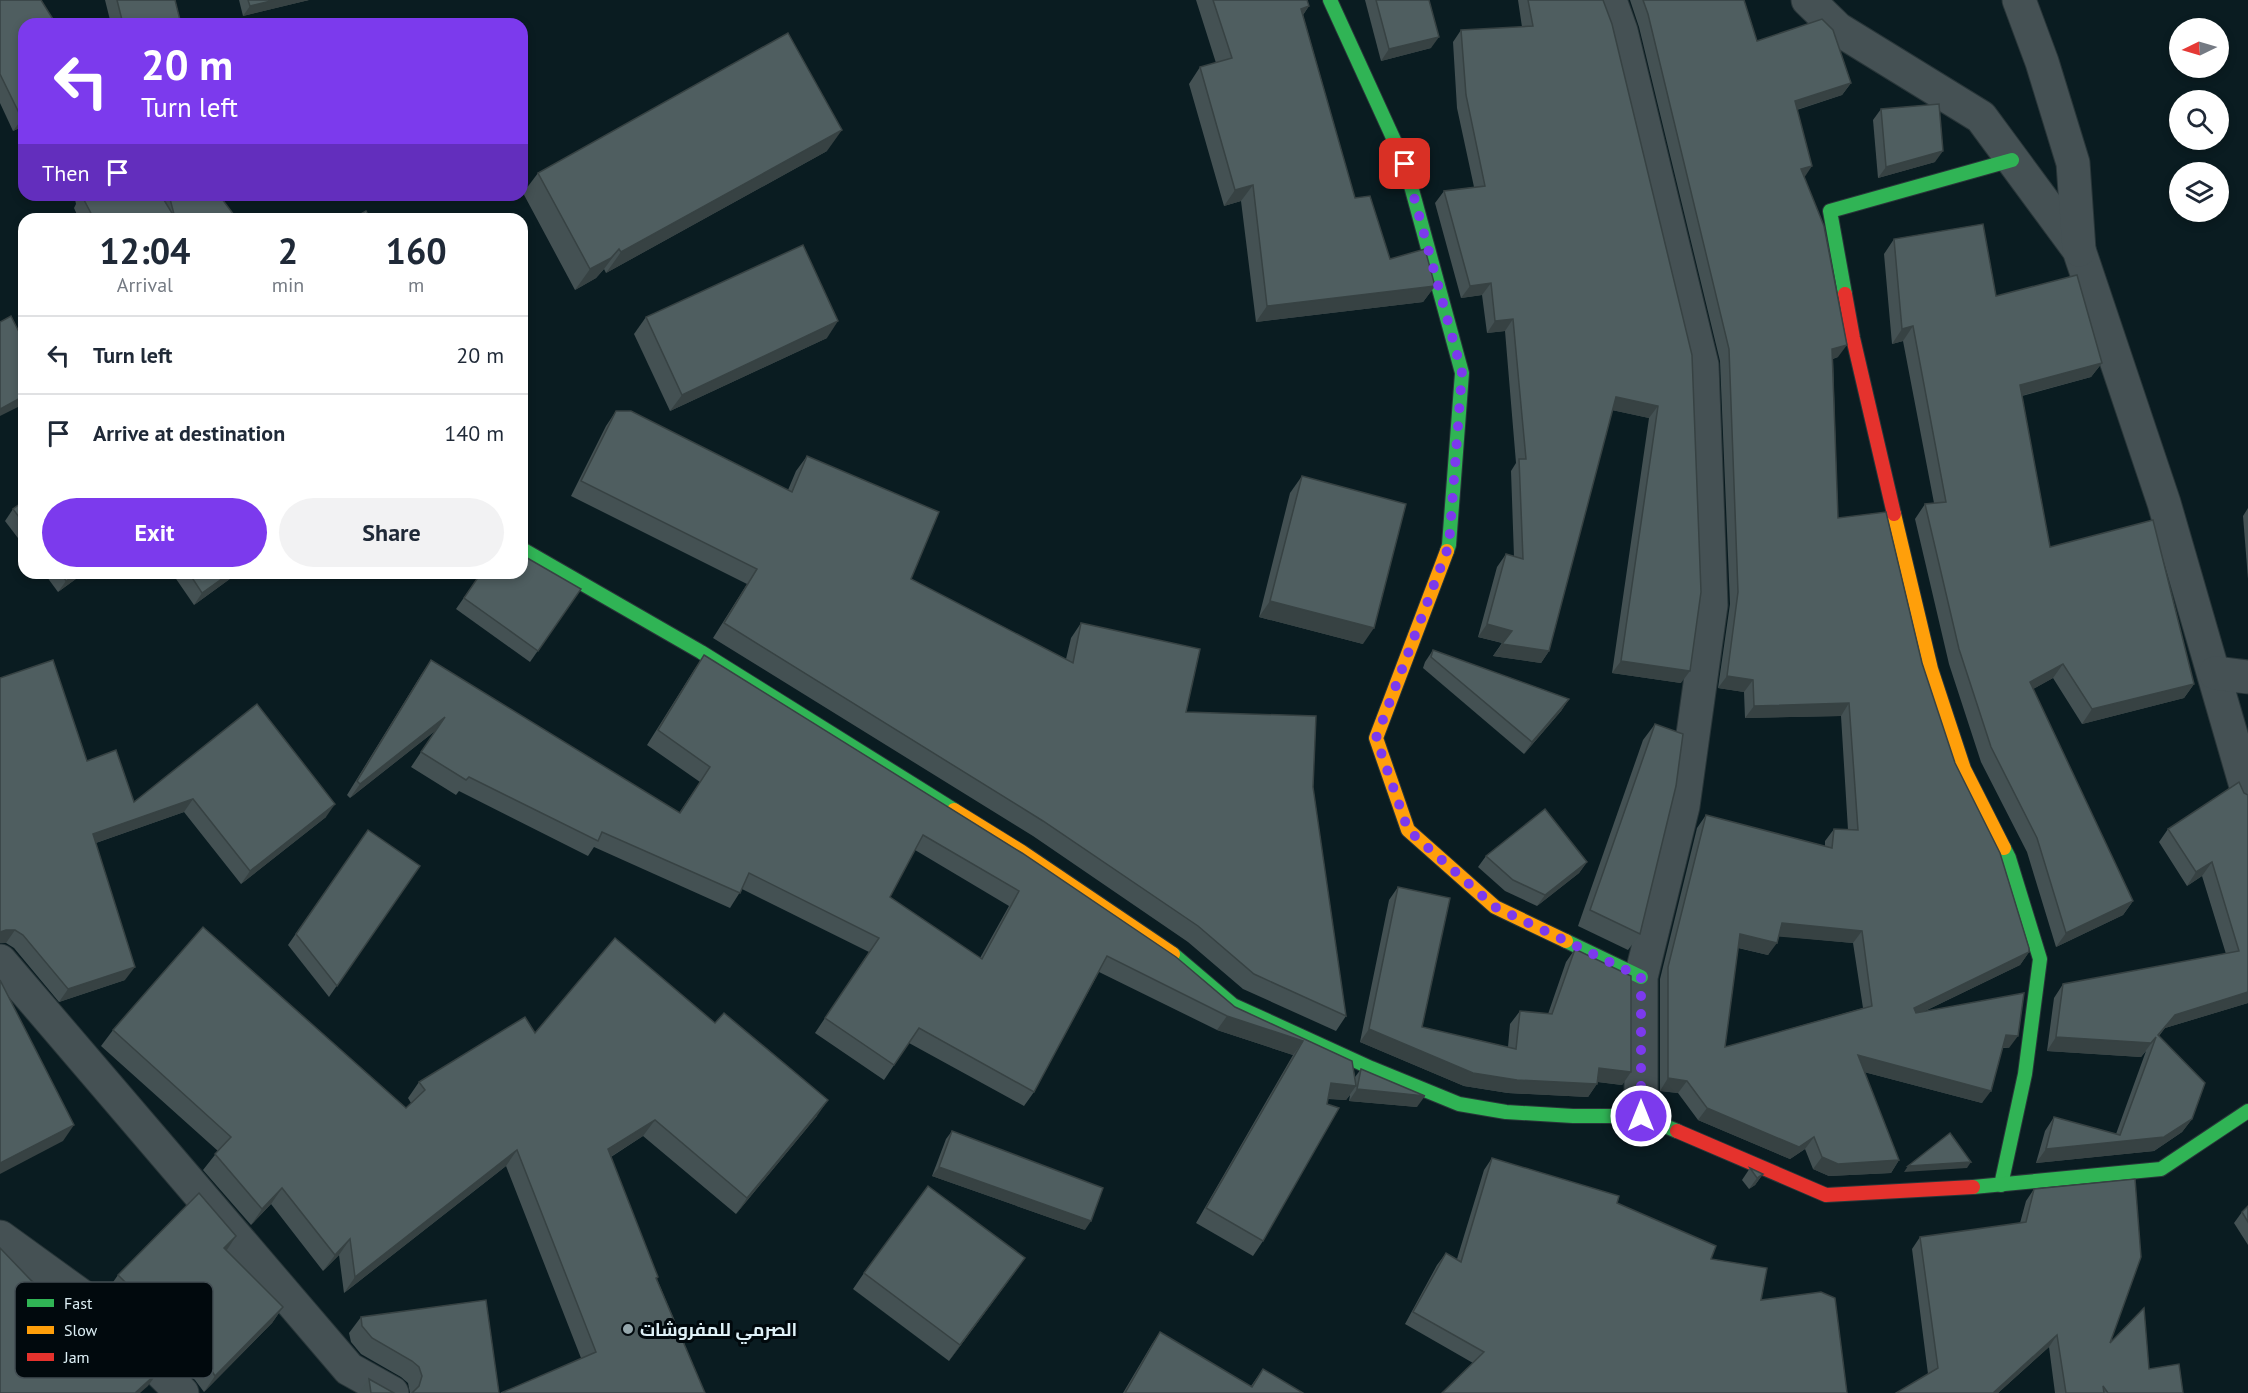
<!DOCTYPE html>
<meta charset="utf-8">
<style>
body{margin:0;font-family:"PT Sans",Cairo,sans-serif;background:#f2f2f3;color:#1f2937;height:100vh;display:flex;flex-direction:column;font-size:22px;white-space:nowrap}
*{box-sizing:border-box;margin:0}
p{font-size:20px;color:#747a83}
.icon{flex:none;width:33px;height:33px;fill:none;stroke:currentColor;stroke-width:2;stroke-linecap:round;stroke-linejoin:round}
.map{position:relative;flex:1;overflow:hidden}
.side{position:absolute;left:18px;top:213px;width:510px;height:366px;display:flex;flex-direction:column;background:#fff;border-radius:18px;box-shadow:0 3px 9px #0003}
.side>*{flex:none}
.hud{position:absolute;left:18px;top:18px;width:510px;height:183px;border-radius:18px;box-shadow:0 3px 9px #0003;background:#7c3aed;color:#fff;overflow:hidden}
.needle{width:39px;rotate:265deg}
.fabs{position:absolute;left:2169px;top:18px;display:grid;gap:12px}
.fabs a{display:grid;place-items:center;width:60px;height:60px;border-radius:50%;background:#fff;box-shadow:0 3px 9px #0003;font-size:30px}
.pin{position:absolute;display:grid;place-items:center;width:51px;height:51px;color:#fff;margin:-26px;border-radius:12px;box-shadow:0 3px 9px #0006}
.me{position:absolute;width:66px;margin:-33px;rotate:0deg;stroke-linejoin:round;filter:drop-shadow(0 0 4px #0008)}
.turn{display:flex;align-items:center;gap:21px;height:126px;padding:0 24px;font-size:27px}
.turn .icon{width:78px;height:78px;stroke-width:2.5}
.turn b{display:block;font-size:42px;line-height:51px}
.then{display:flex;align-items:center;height:57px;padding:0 24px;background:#0003;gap:12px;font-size:22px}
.eta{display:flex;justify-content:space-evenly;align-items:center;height:102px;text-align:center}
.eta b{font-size:36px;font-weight:600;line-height:42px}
.cta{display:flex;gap:12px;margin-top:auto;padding:12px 24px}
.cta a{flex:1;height:69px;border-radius:36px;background:#7c3aed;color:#fff;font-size:24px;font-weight:600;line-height:69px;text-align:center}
.cta a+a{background:#f2f2f3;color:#1f2937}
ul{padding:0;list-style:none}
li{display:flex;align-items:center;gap:18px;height:78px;padding:0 24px;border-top:2px solid #e0e1e3}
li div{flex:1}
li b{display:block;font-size:22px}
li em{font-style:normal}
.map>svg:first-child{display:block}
</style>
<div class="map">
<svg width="2248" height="1393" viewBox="0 0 2248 1393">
<rect width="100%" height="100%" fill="#0a1c21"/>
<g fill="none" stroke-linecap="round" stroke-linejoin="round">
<g stroke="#293639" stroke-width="35">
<g id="street">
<path d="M1610,0L1621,31L1702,365L1711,605L1683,806L1641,977V1116"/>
<path d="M1808,0L1838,29L1981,117L2079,250L2164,503L2248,793"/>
<path d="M2019,0L2042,62L2073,163L2079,250"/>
<path d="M2215,673L2248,677"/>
<path d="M0,961L349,1369L392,1393"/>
<path d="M0,1237L90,1302L182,1393"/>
</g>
</g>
<g stroke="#293639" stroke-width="16">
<g id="fast">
<path d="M1330,0L1405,164L1462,373L1449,545L1447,551"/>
<path d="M1845,294L1830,211L2012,160"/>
<path d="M522,549L701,652L954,810"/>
<path d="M1566,941L1641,977"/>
<path d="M1173,954L1233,1005L1371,1068L1459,1104L1506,1112L1573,1116H1641L1677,1131"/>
<path d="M2001,1185L2025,1074L2040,959L2009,858L2004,848"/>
<path d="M1973,1187L2161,1169L2248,1111"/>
</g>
</g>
<g stroke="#293639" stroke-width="16">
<g id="slow">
<path d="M1894,514L1931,669L1964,769L2004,848"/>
<path d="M1447,551L1376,738L1408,830L1495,907L1566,941"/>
<path d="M954,810L1022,852L1173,954"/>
</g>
</g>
<g stroke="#293639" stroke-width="16">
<g id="jam">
<path d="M1845,294L1853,338L1894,514"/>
<path d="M1677,1131L1826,1195L1973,1187"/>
</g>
</g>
<use href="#street" stroke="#455154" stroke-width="33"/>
<use href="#fast" stroke="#30b455" stroke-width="14"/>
<use href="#slow" stroke="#ff9f0a" stroke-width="14"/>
<use href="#jam" stroke="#e5322d" stroke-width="14"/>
</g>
<g fill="#445153" fill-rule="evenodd">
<path d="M0,0L24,24V126L13,131L0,103Z"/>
<path d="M105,0H175L181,24H111Z"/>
<path d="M239,0H309L243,16Z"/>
<path d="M1196,0H1307L1309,6L1303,15L1355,198L1390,259L1435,286L1423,302L1256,322L1241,201L1224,206L1189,84L1200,67L1216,63Z"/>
<path d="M1365,0H1429L1431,48L1381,61Z"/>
<path d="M1518,0H1603L1692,355L1681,683L1612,673L1649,418L1612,410L1549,651L1541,663L1493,656L1502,643L1478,637L1497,567L1506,554L1514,557L1511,471L1516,463L1505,331L1487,333L1482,295L1461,298L1435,203L1444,191L1474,187L1457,108L1453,42L1461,30L1522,27Z"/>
<path d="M1630,0H1744L1757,41L1851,83L1842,95L1797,110L1804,178L1838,357L1833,359L1838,518L1922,663L1955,763L2029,952L2020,965L1923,1012L2009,1048H2002L1982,1103L1864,1072L1899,1160L1891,1173L1829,1176L1813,1169L1805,1149L1790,1159L1698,1120L1678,1093L1660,1091V979L1697,828L1706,815L1825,846V841L1834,829L1848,830L1841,716L1745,718L1744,692L1718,688L1730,604L1720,361L1639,27ZM1779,936L1853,943L1863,1008L1725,1047L1738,948L1768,955Z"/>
<path d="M1881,109L1935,162L1878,178L1873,120Z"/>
<path d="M827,151L606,273L604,269L596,278L575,290L523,193L538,173Z"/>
<path d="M74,195H219L237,219H79L74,208L76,204Z"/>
<path d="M1894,239L1996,296L2102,363L2091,377L2022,396L2050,547L2194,684L2184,698L2082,724L2053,678L2033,689L2133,901L2123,915L2056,947L2027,852L1981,762L1949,664L1915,519L1925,504L1934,503L1903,341L1892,344L1884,254Z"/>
<path d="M646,317L827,338L670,411L634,334Z"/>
<path d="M616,411L788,490L796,471L807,456L911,579L1066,659L1071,638L1081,623L1186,712L1313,787L1346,1016L1336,1031L1243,989L1188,942L1033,836L713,638L747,584L571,496L606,426Z"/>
<path d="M1302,476L1363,644L1259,617L1290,493Z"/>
<path d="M24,501V546L5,521L13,509Z"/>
<path d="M2248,508V579L2243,516Z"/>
<path d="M44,573H84L58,592Z"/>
<path d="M172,573H238L194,605Z"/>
<path d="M481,573L581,589L530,662L456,609Z"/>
<path d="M1433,650L1569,699L1561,711L1524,754L1423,668L1425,662Z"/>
<path d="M704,655L1235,1007L1352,1061L1355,1077L1361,1069L1417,1107L1349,1101L1350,1095L1346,1100L1328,1099L1263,1241L1253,1256L1196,1223L1293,1055L1217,1030L1099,972L1034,1092L1024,1106L909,1043L884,1080L815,1033L869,952L742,889L730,908L594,847L588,856L459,791L456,795L411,767L435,731L350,798L347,795L421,675L431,660L679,813L700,782L647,745L694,670ZM915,850L1009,906L980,958L890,897Z"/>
<path d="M0,678L87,761L134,802L257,704L326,817L241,884L184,812L96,843L125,980L59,1002L14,948L6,943H0Z"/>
<path d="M1655,724L1640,934L1628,950L1578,926L1643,740Z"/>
<path d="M2239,782L2248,1003L2165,1028L2159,1036L2192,1119L2182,1132L2154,1151L2036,1163L2045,1131L2054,1117L2116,1134L2146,1051L2141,1057L2047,1051L2054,998L2063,984L2226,954L2202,876L2187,886L2159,842L2168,829Z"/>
<path d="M368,830L420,866L329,997L288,945Z"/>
<path d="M1486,856L1587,862L1579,873L1537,906L1505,891L1478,867Z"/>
<path d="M1398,887L1422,1027L1508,1047L1510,1024L1520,1011L1548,1014L1566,962L1575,949L1631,1072L1622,1085L1598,1082L1588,1097L1508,1093L1464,1086L1360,1042L1389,900Z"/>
<path d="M113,1030L406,1108L411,1103L408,1098L419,1082L535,1033L817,1116L736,1214L643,1136L611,1157L658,1277L657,1279L705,1393L581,1358L506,1166L344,1293L339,1255L323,1271L271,1204L251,1225L203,1170L218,1151L101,1046Z"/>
<path d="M952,1131L1085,1230L932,1176L946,1139Z"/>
<path d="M1492,1158L1617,1203L1716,1246L1473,1363L1405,1324L1437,1265L1446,1253L1457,1259L1484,1170Z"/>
<path d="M1750,1168L1763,1174L1755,1185L1749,1189L1742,1180Z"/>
<path d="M2034,1189L2110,1343L2183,1393H2055L2049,1347L1998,1393H1896L1928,1374L1912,1249L1920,1237L2020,1223L2026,1201Z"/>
<path d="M2248,1206V1245L2234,1223L2242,1212Z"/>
<path d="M226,1250L283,1307L272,1323L204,1392L195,1380L106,1292L118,1275Z"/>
<path d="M1025,1258L949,1361L853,1289L864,1273Z"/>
<path d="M361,1317L499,1393H410L408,1383L401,1377L361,1354L351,1342L349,1333Z"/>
<path d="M1160,1332L1251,1386L1263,1369L1303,1393H1123L1152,1344Z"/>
<path d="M369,1379L394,1393H359Z"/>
</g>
<g fill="#374243">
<path d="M275,0H309L243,16L250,6Z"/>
<path d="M1309,6L1297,23L1301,9Z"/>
<path d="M1439,37L1431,48L1381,61L1389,49Z"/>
<path d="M1851,83L1842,95L1786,113L1795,101Z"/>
<path d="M24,118V126L13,131L22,119Z"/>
<path d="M842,130L827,151L606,273L621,252Z"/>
<path d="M1943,151L1935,162L1878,178L1886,167Z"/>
<path d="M1812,166L1804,178L1801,169Z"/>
<path d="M1253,185L1241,201L1224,206L1235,190Z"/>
<path d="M619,249L604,269L596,278L575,290L590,269Z"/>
<path d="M1491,283L1482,295L1461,298L1470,286Z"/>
<path d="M1435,286L1423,302L1256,322L1267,306Z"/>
<path d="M1513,319L1505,331L1487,333L1495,321Z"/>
<path d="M838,321L827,338L670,411L682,395Z"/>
<path d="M1913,326L1903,341L1892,344L1902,329Z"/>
<path d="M1847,345L1838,357L1824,361L1832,349Z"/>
<path d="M2102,363L2091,377L2009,399L2020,385Z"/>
<path d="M24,396V404L0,416V409Z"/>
<path d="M1616,397L1658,406L1649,418L1607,409Z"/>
<path d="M77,573H84L58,592L66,581Z"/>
<path d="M230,573H238L194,605L202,593Z"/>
<path d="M1270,601L1374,628L1363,644L1259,617Z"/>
<path d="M1487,624L1512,631L1503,643L1478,637Z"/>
<path d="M1502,644L1549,651L1541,663L1493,656Z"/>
<path d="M1621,661L1690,671L1681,683L1612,673Z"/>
<path d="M2063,664L2053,678L2019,697L2030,682Z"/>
<path d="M1727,676L1753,680L1744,692L1718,688Z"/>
<path d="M2194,684L2184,698L2082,724L2092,709Z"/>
<path d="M1569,699L1561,711L1524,754L1532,742Z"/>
<path d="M1849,703L1841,716L1745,718L1754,706Z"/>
<path d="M445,717L435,731L350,798L360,784Z"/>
<path d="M193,799L184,812L84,847L93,834Z"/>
<path d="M335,804L326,817L241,884L250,871Z"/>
<path d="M1587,862L1579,873L1537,906L1545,895Z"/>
<path d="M2212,862L2202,876L2187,886L2196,872Z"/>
<path d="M2133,901L2123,915L2056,947L2066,933Z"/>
<path d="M1782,923L1862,931L1853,943L1773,936Z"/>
<path d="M6,930H15L6,943H0V932Z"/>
<path d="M1740,934L1777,943L1768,955L1731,946Z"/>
<path d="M2029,952L2020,965L1906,1020L1914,1008Z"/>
<path d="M135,967L125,980L59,1002L68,989Z"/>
<path d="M2248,992V1003L2165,1028L2154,1041L2156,1038L2175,1015Z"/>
<path d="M1227,1016L1303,1041L1293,1055L1217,1030Z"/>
<path d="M1369,1029L1597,1084L1588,1097L1508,1093L1464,1086L1360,1042Z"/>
<path d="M2006,1035L2018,1036L2009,1048L1997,1047Z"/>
<path d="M2056,1037H2156L2141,1057L2047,1051Z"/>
<path d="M1858,1055L1991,1091L1982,1103L1849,1068Z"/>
<path d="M1599,1068L1631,1072L1622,1085L1590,1081Z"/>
<path d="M1668,1078L1687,1081L1678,1093L1660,1091Z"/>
<path d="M1331,1083L1356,1086L1346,1100L1320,1098Z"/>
<path d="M1357,1089L1425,1096L1417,1107L1349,1101Z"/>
<path d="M828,1100L817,1116L736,1214L747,1198Z"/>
<path d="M1707,1108L1814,1137L1805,1149L1790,1159L1698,1120Z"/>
<path d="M2192,1119L2182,1132L2154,1151L2036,1163L2046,1149L2164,1137Z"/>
<path d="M655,1120L643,1136L596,1166L608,1149Z"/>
<path d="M74,1125L63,1141L0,1174V1163Z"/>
<path d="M517,1150L506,1166L344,1293L355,1277Z"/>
<path d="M1822,1157L1899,1160L1891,1173L1829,1176L1813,1169Z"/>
<path d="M1971,1162L1967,1168L1904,1172L1908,1166Z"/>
<path d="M939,1167L1091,1221L1085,1230L932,1176Z"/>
<path d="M1763,1174L1755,1185L1749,1189L1757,1178Z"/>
<path d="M282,1188L271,1204L251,1225L262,1209Z"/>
<path d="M236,1236L225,1253L224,1248Z"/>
<path d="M350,1239L339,1255L323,1271L335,1255Z"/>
<path d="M1025,1258L1013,1275L949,1361L960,1345Z"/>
<path d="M283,1307L272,1323L204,1392L215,1376Z"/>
<path d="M2057,1335L2049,1347L1998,1393H1993Z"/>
<path d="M158,1372L148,1386L140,1393H135Z"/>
</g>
<g fill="#4f5e60" stroke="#374243" stroke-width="1.5" fill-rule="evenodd">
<path d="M0,0H41L56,24H24V118L22,119L0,74Z"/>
<path d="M117,0H175L181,24H123Z"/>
<path d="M248,0H275L250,6Z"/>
<path d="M1213,0H1307L1309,6L1301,9L1355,198L1370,196L1390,259L1425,249L1435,286L1267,306L1253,185L1235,190L1200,67L1232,58Z"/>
<path d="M1376,0H1429L1439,37L1389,49Z"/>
<path d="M1528,0H1603L1612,24L1692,355L1701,592L1690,671L1621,661L1658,406L1616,397L1549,651L1502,644L1512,631L1487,624L1506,554L1523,559L1519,459H1526L1513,319L1495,321L1491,283L1470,286L1444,191L1485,186L1466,95L1461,30L1533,26Z"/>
<path d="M1643,0H1744L1757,41L1822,19L1833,30L1851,83L1795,101L1812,166L1801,169L1824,226L1847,345L1832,349L1838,518L1886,512L1922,663L1955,763L2000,853L2029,948V952L1914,1008L1916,1013L2024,993L2018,1036L2006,1035L1991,1091L1858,1055L1899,1160L1838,1164L1822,1157L1814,1137L1799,1147L1707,1108L1687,1081L1668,1078V967L1706,815L1832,848L1834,829L1858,830L1849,703L1754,706L1753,680L1727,676L1738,592L1729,349L1648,14ZM1782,923L1862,931L1872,1006L1725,1047L1740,934L1777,943Z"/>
<path d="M788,33L842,130L621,252L619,249L611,258L590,269L538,173Z"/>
<path d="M1939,104L1943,151L1886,167L1881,109Z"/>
<path d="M84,195H161L175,218L169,195H219L237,219H94L82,196Z"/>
<path d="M366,211L370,219H352Z"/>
<path d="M1983,224L1996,296L2077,275L2102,363L2020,385L2050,547L2153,520L2194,684L2092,709L2063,664L2030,682L2133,901L2066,933L2037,838L1991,747L1959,649L1925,504L1946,502L1913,326L1902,329L1894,239Z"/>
<path d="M803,245L838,321L682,395L646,317Z"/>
<path d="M11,316L24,342V396L0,409V322Z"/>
<path d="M616,411H631L792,492L807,456L939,512L911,579L1073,663L1081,623L1200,649L1186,712L1316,716L1313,787L1346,1016L1254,974L1198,926L1043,821L724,623L757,569L581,481Z"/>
<path d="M1302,476L1406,504L1374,628L1270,601Z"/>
<path d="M24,501V524L13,509Z"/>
<path d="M522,555L581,589L538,651L464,598L481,573H522Z"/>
<path d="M61,573H77L66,581Z"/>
<path d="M189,573H230L202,593Z"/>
<path d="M1433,650L1569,699L1532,742L1431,657Z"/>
<path d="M704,655L1022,853L1176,957L1235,1007L1352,1061L1356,1086L1331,1083L1327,1104L1339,1108L1263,1241L1206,1208L1303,1041L1227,1016L1107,956L1034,1092L919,1028L894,1065L825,1018L879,938L749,873L740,893L602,832L598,841L469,777L466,780L421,752L445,717L360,784L357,781L431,660L680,813L710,767L658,730ZM923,835L1019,891L982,959L890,897Z"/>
<path d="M53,660L87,761L116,750L134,802L257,704L335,804L250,871L193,799L93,834L135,967L68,989L23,935L15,930H6L0,932V678Z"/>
<path d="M1655,724L1683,734L1676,786L1640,934L1590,910Z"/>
<path d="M2239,782L2244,793L2248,795V992L2175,1015L2158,1035L2205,1083L2192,1119L2164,1137L2046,1149L2054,1117L2120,1135L2156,1037L2151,1043L2056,1037L2063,984L2239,951L2212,862L2196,872L2168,829Z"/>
<path d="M1545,809L1587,862L1545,895L1513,880L1486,856Z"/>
<path d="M368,830L420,866L337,986L296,934Z"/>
<path d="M1398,887L1450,898L1422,1027L1516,1049L1520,1011L1552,1014L1575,949L1631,976V1072L1599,1068L1597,1084L1517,1080L1473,1073L1369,1029Z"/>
<path d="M203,927L406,1108L425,1090L419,1082L525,1017L535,1033L615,938L715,1023L724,1013L828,1100L747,1198L655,1120L608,1149L658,1277L656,1278L705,1393H501L596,1352L517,1150L355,1277L350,1239L335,1255L282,1188L262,1209L215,1154L231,1137L113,1030Z"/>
<path d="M0,980L74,1125L0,1163Z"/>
<path d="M1361,1069L1425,1096L1357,1089Z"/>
<path d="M952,1131L1103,1188L1091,1221L939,1167Z"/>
<path d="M1950,1133L1971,1162L1908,1166Z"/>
<path d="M1492,1158L1619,1196L1617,1203L1716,1246L1711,1259L1767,1268L1761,1300L1821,1292L1835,1298L1847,1393H1442L1484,1352L1413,1312L1446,1253L1461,1262Z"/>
<path d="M1750,1168L1763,1174L1757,1178Z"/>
<path d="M2135,1179L2141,1257L2110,1343L2144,1308L2149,1369L2179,1364L2183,1393H2108L2103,1386L2104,1393H2066L2057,1335L1993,1393H1896L1938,1368L1920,1237L2026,1222L2034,1189Z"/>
<path d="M928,1186L1025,1258L960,1345L864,1273Z"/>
<path d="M199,1193L236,1236L224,1248L283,1307L215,1376L207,1363L118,1275Z"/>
<path d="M2248,1206V1222L2242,1212Z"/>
<path d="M0,1248L72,1323L90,1305L158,1372L135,1393H0Z"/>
<path d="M486,1300L499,1393H412L419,1386L422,1376L419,1367L412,1361L372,1338L362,1326L361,1317Z"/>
<path d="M1160,1332L1252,1387L1263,1369L1303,1393H1125Z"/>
<path d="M369,1379L394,1393H371Z"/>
</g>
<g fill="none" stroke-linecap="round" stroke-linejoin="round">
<path stroke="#7c3aed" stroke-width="10" stroke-dasharray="0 18" d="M1405,164L1462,373L1449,545L1376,738L1408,830L1495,907L1641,977V1116"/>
</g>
<circle fill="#94a6ab" stroke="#01090d" stroke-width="2" cx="628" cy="1329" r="6"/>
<g text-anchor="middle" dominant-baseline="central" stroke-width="6" stroke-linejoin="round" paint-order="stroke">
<g font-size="18" font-weight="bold" fill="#def0f6" stroke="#01090d" text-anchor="start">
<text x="640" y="1329">الصرمي للمفروشات</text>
</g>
</g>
<rect x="15" y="1282" width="198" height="96" rx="9" fill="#01090d" stroke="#434e53" stroke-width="1.5"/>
<rect x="27" y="1299" width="27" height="8" fill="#30b455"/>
<rect x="27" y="1326" width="27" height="8" fill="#ff9f0a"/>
<rect x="27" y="1353" width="27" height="8" fill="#e5322d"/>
<g font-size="16" fill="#def0f6">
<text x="64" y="1309">Fast</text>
<text x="64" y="1336">Slow</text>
<text x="64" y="1363">Jam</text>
</g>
</svg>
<div class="fabs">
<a><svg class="needle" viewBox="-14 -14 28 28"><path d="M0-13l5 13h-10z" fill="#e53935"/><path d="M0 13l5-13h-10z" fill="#747a83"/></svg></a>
<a><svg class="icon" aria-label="search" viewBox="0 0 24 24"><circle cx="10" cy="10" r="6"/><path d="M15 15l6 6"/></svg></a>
<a><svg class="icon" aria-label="layers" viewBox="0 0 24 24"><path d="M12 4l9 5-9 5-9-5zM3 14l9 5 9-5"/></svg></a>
</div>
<div class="pin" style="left:1405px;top:164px;background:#d93025"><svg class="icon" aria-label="arrive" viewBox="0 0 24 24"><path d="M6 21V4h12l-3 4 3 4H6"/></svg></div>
<svg class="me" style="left:1641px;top:1116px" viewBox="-20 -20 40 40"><circle r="17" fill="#7c3aed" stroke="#fff" stroke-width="3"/><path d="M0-11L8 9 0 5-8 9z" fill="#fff"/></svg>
<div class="hud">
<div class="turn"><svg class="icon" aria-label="left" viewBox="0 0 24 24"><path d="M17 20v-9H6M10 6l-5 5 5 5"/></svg><div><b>20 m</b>Turn left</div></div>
<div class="then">Then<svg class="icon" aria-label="arrive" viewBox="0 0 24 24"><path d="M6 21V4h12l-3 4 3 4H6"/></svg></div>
</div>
<section class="side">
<div class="eta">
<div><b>12:04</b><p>Arrival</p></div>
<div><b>2</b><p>min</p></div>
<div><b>160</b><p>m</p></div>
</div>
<ul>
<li><svg class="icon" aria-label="left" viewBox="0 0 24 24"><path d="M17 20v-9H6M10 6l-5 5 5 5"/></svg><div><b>Turn left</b></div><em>20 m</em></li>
<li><svg class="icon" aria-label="arrive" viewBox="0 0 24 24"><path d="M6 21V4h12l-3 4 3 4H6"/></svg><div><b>Arrive at destination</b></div><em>140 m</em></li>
</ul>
<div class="cta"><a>Exit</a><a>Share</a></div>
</section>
</div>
